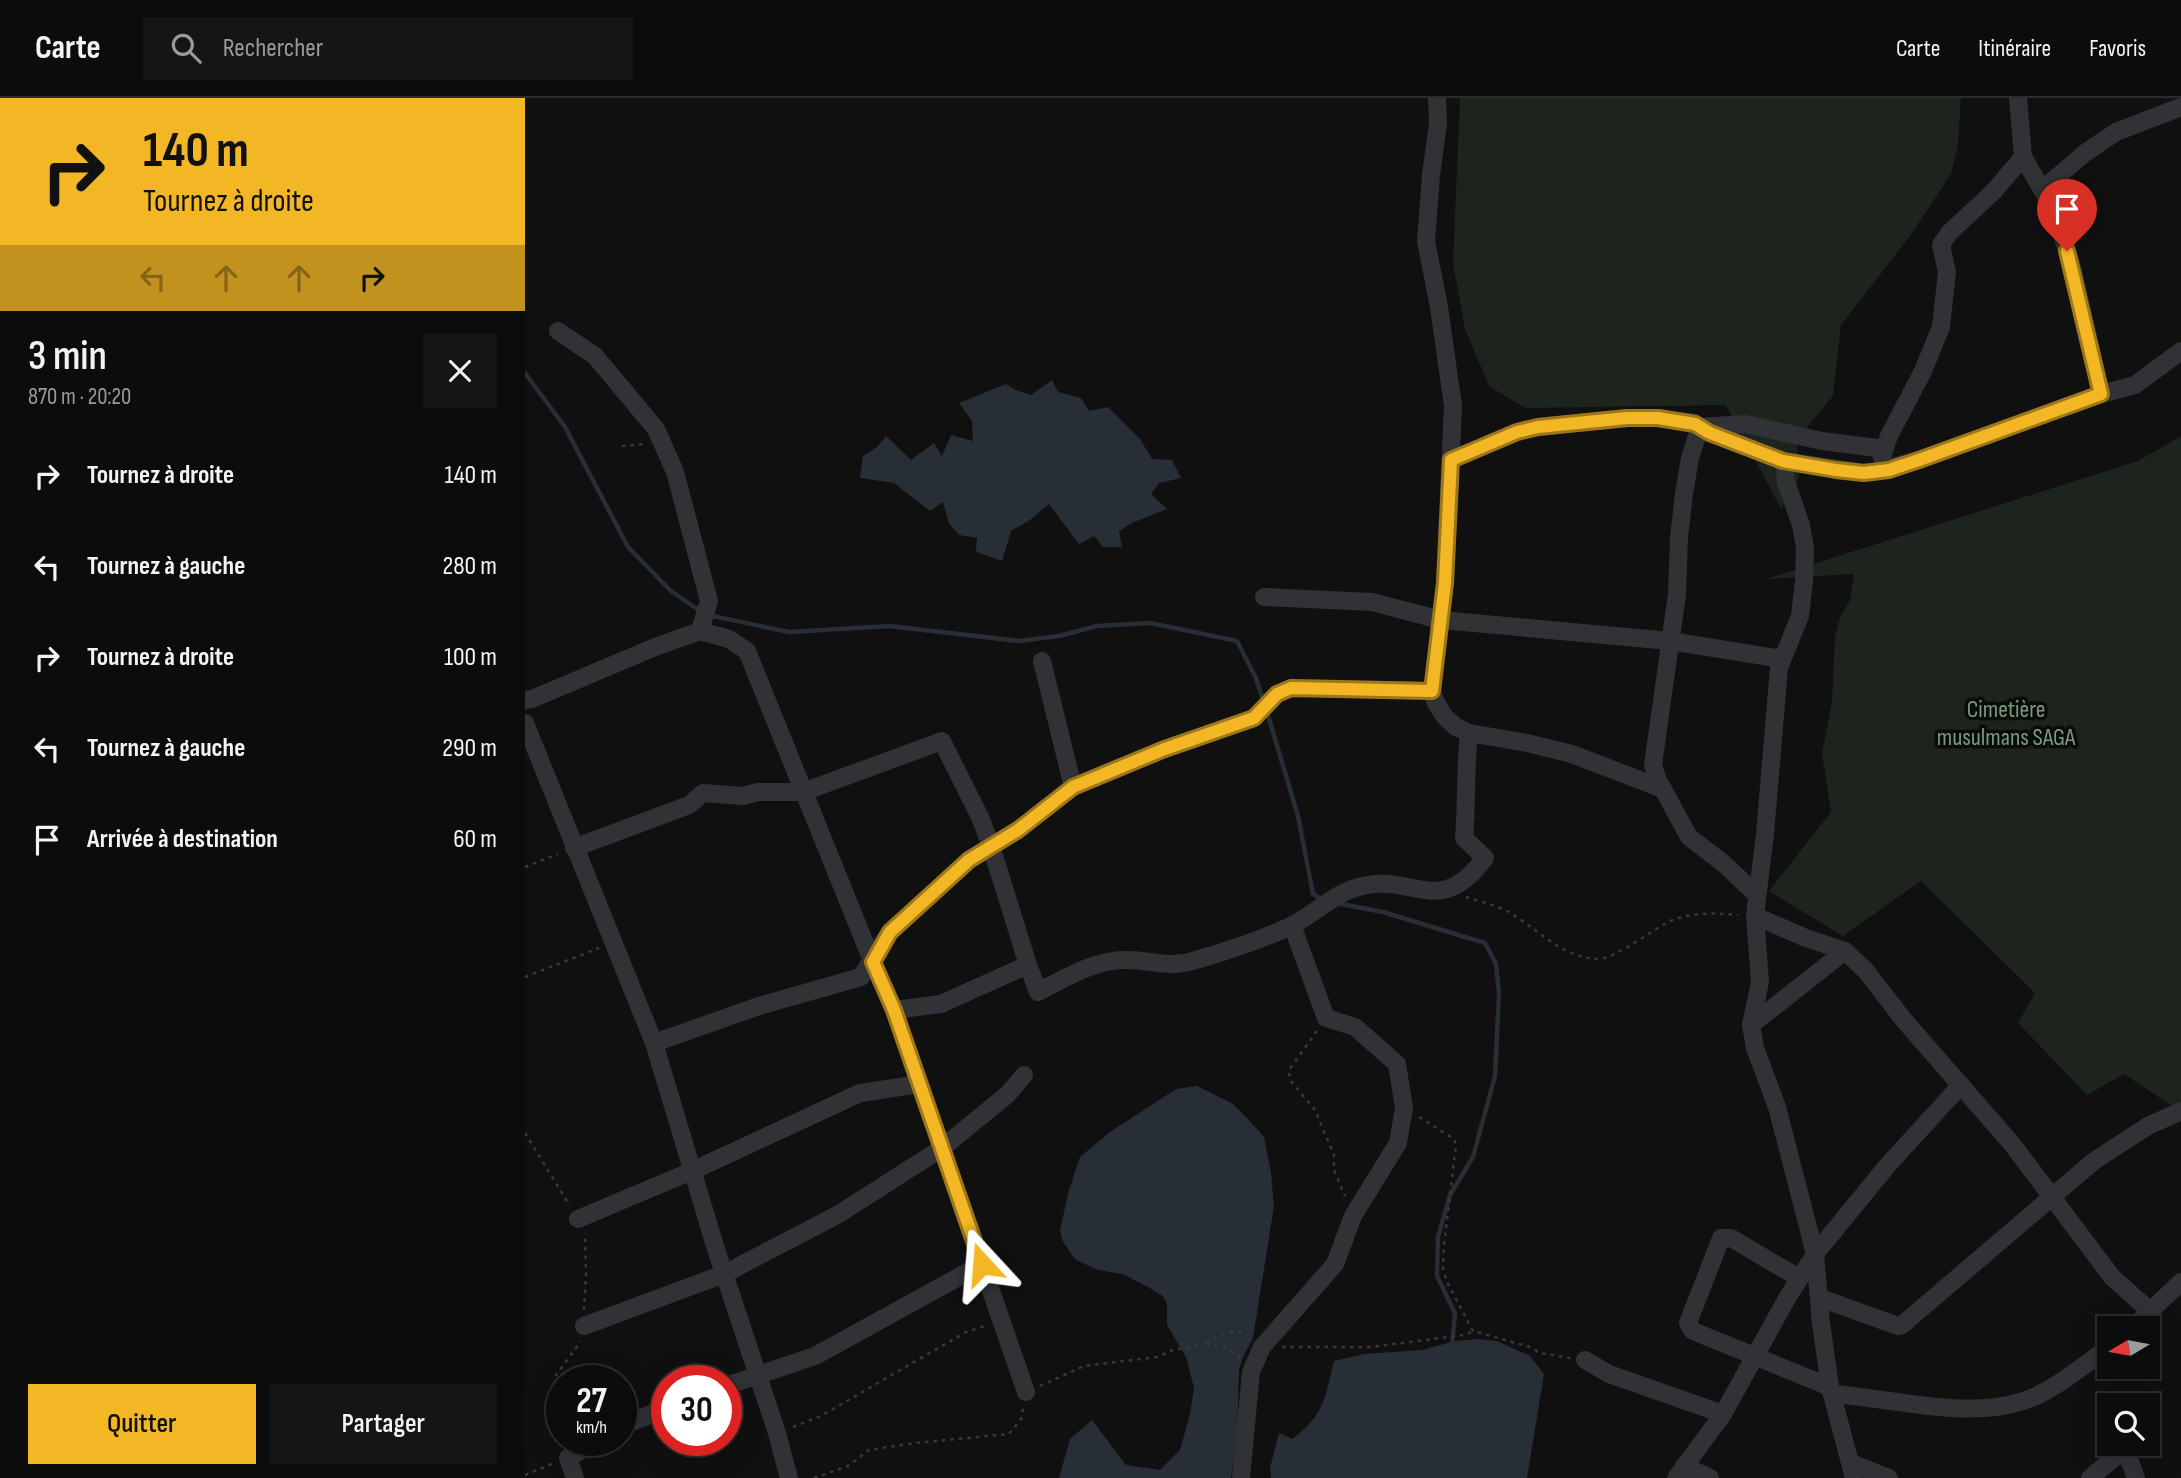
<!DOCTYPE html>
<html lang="fr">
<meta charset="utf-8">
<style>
body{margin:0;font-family:"Sofia Sans Condensed",sans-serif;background:#151516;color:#f1f3f6;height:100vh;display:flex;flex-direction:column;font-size:26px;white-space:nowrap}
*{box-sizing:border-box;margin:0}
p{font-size:23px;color:#9a9b9d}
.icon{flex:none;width:38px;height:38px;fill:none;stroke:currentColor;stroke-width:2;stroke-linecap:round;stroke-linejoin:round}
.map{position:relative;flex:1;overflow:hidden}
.side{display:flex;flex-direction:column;background:#0c0c0d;width:525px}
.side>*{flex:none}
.guide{background:#f3b726;color:#111;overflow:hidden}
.needle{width:46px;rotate:260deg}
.controls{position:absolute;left:1572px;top:1218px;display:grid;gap:14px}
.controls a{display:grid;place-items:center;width:63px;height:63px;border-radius:0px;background:#0c0c0d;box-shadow:0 7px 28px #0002,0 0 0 2px #2c2c2e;font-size:35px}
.speed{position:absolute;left:21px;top:1267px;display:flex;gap:14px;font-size:35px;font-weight:700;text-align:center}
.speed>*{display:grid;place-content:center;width:91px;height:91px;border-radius:50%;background:#0c0c0d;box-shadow:0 7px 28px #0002,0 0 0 2px #2c2c2e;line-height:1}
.speed small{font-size:18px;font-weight:400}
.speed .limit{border:10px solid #d22;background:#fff;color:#111}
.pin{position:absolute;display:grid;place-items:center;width:60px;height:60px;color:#fff;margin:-72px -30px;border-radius:50% 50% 50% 0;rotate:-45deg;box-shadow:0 0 7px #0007}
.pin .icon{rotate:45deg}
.me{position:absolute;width:77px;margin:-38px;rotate:341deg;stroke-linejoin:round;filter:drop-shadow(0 0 5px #0008)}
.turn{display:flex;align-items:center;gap:24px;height:147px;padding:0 28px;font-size:32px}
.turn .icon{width:91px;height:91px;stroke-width:2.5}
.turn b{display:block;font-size:49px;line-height:60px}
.lanes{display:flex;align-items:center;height:66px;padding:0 28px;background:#0003;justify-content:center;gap:35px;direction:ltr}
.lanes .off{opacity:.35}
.round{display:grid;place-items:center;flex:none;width:74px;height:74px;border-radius:0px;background:#151516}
.headline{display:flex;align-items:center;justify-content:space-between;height:119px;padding:0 28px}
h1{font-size:42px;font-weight:600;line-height:52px}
.button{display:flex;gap:14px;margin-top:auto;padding:14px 28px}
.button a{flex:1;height:80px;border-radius:0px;background:#f3b726;color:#111;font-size:28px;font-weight:600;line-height:80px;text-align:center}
.button a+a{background:#151516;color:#f1f3f6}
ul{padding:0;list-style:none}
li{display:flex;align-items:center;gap:21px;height:91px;padding:0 28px}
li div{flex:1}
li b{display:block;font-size:26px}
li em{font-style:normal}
header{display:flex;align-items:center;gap:42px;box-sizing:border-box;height:98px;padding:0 35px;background:#0c0c0d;border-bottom:2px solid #2c2c2e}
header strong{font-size:33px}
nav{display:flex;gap:38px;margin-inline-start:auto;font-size:24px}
.search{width:490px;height:63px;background:#151516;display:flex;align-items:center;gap:18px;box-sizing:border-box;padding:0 24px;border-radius:0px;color:#9a9b9d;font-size:26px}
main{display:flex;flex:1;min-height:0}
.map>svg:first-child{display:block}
</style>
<header>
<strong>Carte</strong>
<div class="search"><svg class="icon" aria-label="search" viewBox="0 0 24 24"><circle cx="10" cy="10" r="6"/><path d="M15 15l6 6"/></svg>Rechercher</div>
<nav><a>Carte</a><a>Itinéraire</a><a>Favoris</a></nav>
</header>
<main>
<section class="side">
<div class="guide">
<div class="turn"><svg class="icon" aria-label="right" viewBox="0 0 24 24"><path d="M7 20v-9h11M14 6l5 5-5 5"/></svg><div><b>140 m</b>Tournez à droite</div></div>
<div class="lanes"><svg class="icon off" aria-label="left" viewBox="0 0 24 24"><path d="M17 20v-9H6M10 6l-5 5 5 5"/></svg><svg class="icon off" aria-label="ahead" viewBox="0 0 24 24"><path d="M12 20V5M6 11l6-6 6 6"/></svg><svg class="icon off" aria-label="ahead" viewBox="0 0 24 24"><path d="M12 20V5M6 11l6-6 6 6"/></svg><svg class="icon" aria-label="right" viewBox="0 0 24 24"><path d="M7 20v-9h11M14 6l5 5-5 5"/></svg></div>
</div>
<div class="headline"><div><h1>3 min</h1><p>870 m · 20:20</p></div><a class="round"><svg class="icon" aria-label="close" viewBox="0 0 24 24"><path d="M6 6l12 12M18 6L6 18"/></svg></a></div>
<ul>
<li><svg class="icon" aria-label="right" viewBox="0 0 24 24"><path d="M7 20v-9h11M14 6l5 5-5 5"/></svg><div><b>Tournez à droite</b></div><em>140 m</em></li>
<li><svg class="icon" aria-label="left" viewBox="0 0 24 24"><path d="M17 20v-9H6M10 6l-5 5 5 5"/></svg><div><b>Tournez à gauche</b></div><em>280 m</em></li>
<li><svg class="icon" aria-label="right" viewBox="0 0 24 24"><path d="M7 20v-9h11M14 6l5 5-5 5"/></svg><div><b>Tournez à droite</b></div><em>100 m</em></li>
<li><svg class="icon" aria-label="left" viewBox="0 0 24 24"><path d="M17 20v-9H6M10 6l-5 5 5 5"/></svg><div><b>Tournez à gauche</b></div><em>290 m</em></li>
<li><svg class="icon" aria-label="arrive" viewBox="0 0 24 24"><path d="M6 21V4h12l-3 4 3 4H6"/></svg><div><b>Arrivée à destination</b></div><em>60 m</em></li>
</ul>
<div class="button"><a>Quitter</a><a>Partager</a></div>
</section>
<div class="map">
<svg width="1656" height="1380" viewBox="0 0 1656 1380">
<rect width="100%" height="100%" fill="#101011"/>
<g fill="#1c241d">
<path d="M935,0H1436L1433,46L1426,76L1385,138L1316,227L1308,298L1272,341L1274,380L1256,411L1201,307L1000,310L964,288L940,231L928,166Z"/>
<path d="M1656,338V1007L1650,1010L1599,976L1562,997L1493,925L1510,895L1396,783L1318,838L1244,793L1306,714L1297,656L1307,603L1310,538L1315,519L1325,502L1329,476L1241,481L1613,363Z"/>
</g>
<g fill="#272e35">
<path d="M527,282L533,294L556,300L564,313L583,309L615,341L627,361L647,362L656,380L634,385L626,396L642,411L607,425L594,433L597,449H578L569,438L554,446L524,406L505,422L486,433L477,463L451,454L452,440L434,437L424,425L418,404L405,413L369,385L335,380L338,358L352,349L361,338L386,362L409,345L417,358L426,337L448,343L447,323L434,305L481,286L493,293L506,297Z"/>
<path d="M672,988L708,1006L724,1022L739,1039L746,1075L749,1108L728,1240L717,1261L714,1273L712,1343L706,1380H534L545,1341L567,1322L601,1367L635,1372L655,1352L665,1316L669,1290L661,1259L642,1227V1206L638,1198L623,1189L600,1177L570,1171L550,1161L538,1144L535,1132L544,1092L555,1059L585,1034L651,991Z"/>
<path d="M954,1241L972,1243L1005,1258L1019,1276L1002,1380H746L745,1370L754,1335L767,1341C799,1318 800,1300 809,1263L839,1256L897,1252L930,1243Z"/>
</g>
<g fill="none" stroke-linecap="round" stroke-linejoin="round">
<g stroke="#272e35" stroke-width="4.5">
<path d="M0,275L40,329L103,449L146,493L175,513"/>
<path d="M183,517L264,534L364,528L494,543L534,538L572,528L625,525L712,543L731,580L738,602"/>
<path d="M742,614L773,718L788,796L796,801"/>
<path d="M811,805L858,814L960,845L971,866L974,895L970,978L948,1059L925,1097L913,1139L912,1178L930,1215L927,1248"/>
</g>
<g stroke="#37393d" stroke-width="2.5" stroke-dasharray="3.5 5" stroke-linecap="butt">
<path d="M97,348L120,346"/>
<path d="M0,769L33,756"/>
<path d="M941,799C954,803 970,807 982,813C1011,829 1035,859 1072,861C1090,862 1130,829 1148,822C1168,814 1193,815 1213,817"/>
<path d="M0,879L74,850"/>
<path d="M792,933L764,972L765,982L790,1012L809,1057V1072L820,1098"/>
<path d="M894,1019L929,1041L931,1047L919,1147L918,1170L922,1184L948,1233L1005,1249L1015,1255L1045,1260"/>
<path d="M0,1035L45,1108"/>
<path d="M59,1212L61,1177L60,1135"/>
<path d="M757,1249H846L939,1237L948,1233"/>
<path d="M715,1260L702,1250L679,1246C693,1237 708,1229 723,1237"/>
<path d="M515,1288L559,1268L632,1259L648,1252L679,1246"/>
<path d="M37,1328L29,1280L56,1243"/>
<path d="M268,1329L296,1318L441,1234L460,1228"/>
<path d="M0,1377L29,1365"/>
<path d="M289,1380L323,1368L344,1352L390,1345L484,1336L496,1321L498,1310"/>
</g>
<g stroke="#313236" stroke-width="18">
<path d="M912,0L913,25L906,77L901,143L914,209L928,308L920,485L907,593L910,603L919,618L931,629L944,635L1002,645L1047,656L1138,691"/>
<path d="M1493,0L1498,59L1526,107L1536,133L1548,173L1576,296"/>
<path d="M1518,91L1560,55L1591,34L1656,9"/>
<path d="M1357,359L1364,338L1398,273L1416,229L1422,174L1416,147L1424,135L1469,93L1498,59"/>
<path d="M926,362L992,334L1013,329L1102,320H1133L1170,325L1185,335L1259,363L1339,375L1353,373L1394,362L1576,296L1610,287L1656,253"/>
<path d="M1259,363L1261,384L1276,427L1280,450L1279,483L1275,518L1254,570L1240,736L1230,818L1235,884L1226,927L1230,950L1252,1009L1290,1156L1296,1225L1305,1289L1329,1380"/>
<path d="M739,499L847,504L916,522L1145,543L1257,561"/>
<path d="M175,533L204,541L222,553L348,865L369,912L501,1294"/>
<path d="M517,563L548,689"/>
<path d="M0,602L7,601L130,549L175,533L184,503L150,374L131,331L70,258L33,233"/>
<path d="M0,625L129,945L190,1148L252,1335L264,1380"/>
<path d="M49,750L164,707L178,695L217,698L233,694H278L417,643L455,719L466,748L503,867"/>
<path d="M1232,797L1198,765L1164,739L1133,682L1128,667L1152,496L1154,439L1159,396L1165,360L1175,329L1220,326L1297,343L1360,351"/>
<path d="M1230,818L1281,840L1320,853L1341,873L1378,921L1487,1046L1587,1179L1625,1213"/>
<path d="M369,912L416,906L503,867L513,894C540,880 571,861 602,862C628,862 644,871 671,862C702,853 736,842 766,828C788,817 806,798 830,790C887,771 912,824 960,760L939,740C942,705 940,670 944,635"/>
<path d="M1226,927L1320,853"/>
<path d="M129,945L234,908L336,879L365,834L407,796L444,762L493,732L548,689L637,652L729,620L752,596L766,590L907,593"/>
<path d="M53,1121L167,1073L335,995L395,986"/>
<path d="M1274,1180L1206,1140H1196L1163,1225L1168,1233L1305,1289"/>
<path d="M1295,1200L1373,1228L1377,1227L1569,1063L1623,1028L1656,1013"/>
<path d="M59,1228L199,1176L314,1116L417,1050L483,996L499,977"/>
<path d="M1607,1230L1656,1184"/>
<path d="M1060,1262L1084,1276L1198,1316"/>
<path d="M201,1288L290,1258L457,1166"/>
<path d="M1307,1296C1367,1300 1440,1322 1498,1303C1527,1294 1559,1267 1584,1249"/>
<path d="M96,1328L142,1310"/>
<path d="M1326,1365L1364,1380"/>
<path d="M1159,1368L1185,1380"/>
<path d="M50,1380L43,1360L73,1342"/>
<path d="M716,1380L726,1274L737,1249L810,1166L828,1118L873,1045L879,1010L872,966L830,929L801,920L767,827"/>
<path d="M1151,1380L1198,1316L1261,1202L1290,1156L1362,1068L1436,987"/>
<path d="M1565,1380L1594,1356L1604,1361L1611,1380"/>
</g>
</g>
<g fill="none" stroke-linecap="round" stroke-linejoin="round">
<g stroke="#9e7719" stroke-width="18">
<path id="route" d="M457,1166L369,912L348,864L365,834L444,762L493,732L548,689L637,652L729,620L752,596L766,590L907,593L920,485L926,362L992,334L1013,329L1102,320H1133L1170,326L1185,335L1258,363L1311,372L1339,375L1364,372L1394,362L1576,296L1542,153"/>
</g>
<use href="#route" stroke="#f3b726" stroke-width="12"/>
</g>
<g text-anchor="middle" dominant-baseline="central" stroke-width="7" stroke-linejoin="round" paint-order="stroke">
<g font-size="24" fill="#779e7b" stroke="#0b0b0c">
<text x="1481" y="611">Cimetière<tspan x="1481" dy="28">musulmans SAGA</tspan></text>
</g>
</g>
</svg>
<div class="controls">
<a><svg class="needle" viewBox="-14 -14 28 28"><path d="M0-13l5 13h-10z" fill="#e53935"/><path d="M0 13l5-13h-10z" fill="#9a9b9d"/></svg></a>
<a><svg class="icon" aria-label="search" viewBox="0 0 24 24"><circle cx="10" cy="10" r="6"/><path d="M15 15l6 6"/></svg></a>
</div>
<div class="speed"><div>27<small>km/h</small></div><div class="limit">30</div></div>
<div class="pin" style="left:1542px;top:153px;background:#d93025"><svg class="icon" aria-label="arrive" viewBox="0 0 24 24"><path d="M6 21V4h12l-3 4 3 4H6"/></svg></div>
<svg class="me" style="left:457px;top:1166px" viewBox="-20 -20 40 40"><path d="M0-17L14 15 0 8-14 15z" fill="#f3b726" stroke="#fff" stroke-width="4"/></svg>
</div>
</main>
